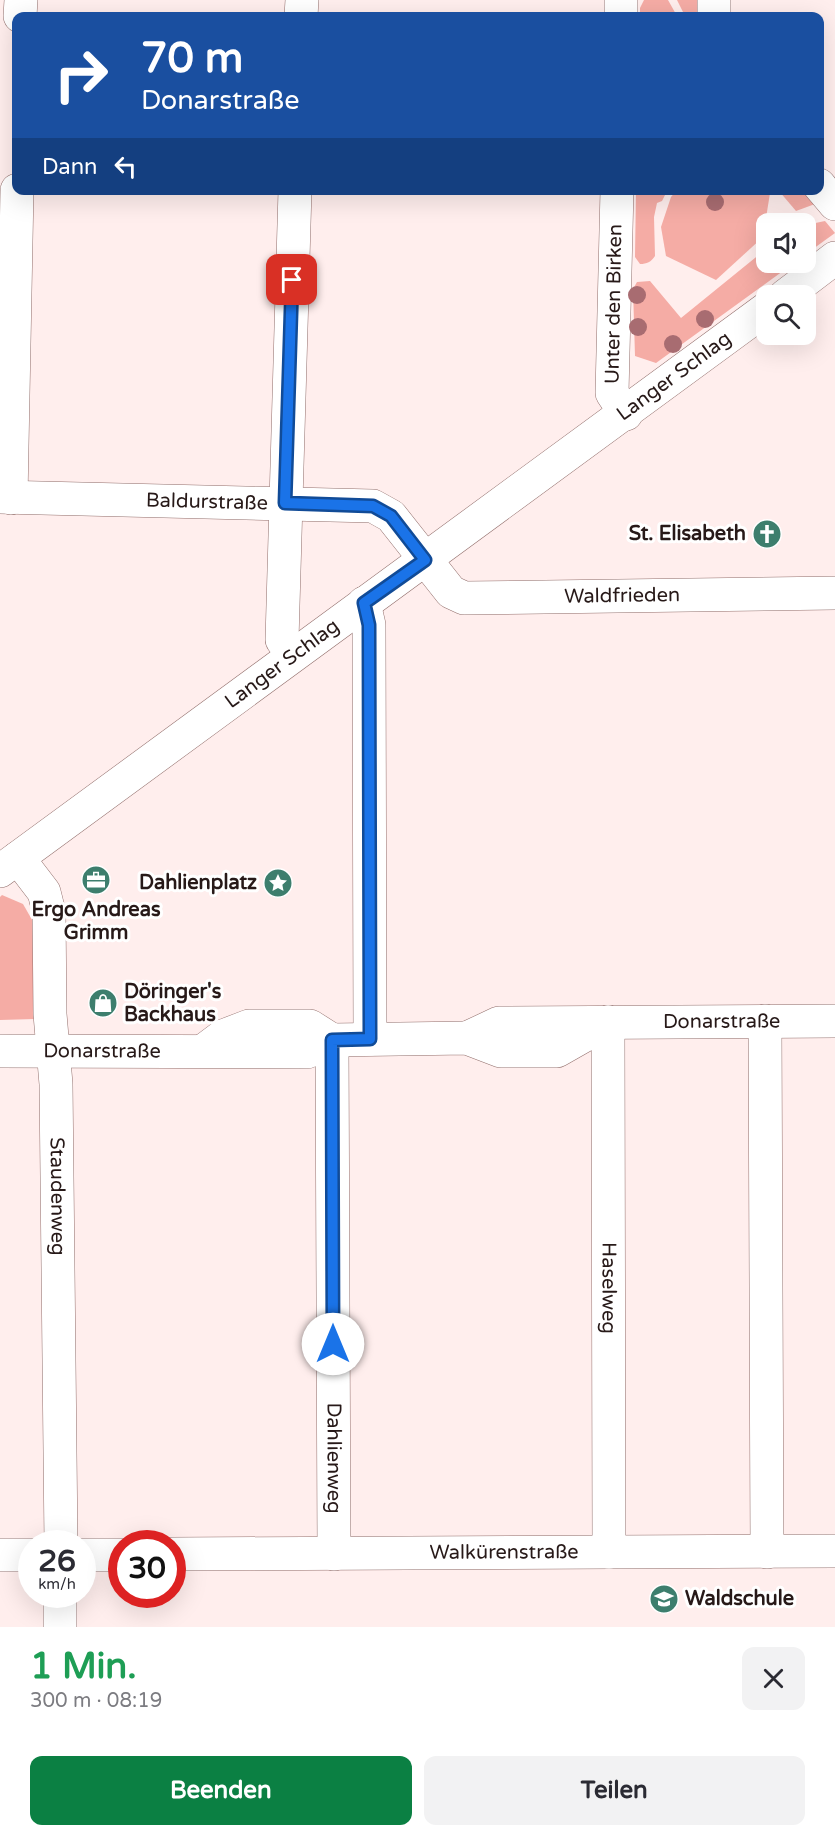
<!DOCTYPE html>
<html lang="de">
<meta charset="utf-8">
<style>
body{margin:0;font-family:"Varela Round",sans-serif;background:#f2f2f3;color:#2b2b33;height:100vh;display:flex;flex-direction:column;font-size:22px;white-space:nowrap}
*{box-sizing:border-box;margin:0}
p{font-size:20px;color:#7c7c81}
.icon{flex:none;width:33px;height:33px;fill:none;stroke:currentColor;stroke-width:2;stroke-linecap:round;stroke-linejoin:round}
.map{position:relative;height:1627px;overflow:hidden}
.side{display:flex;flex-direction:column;background:#fff;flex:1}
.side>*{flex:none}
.top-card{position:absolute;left:12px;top:12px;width:812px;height:183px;border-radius:12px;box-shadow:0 6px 24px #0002;background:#1a4fa0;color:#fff;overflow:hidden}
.fabs{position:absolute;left:756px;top:213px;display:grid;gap:12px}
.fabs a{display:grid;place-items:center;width:60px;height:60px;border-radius:12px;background:#fff;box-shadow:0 6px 24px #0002;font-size:30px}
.speed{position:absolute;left:18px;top:1530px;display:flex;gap:12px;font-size:30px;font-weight:700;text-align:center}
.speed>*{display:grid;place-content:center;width:78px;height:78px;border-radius:50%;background:#fff;box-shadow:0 6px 24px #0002;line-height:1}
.speed small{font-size:15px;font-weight:400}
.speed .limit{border:9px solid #d22;background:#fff;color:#111}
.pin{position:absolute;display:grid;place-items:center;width:51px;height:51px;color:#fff;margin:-26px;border-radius:12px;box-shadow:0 3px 9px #0006}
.me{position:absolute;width:66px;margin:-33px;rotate:0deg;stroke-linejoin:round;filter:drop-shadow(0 0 4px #0008)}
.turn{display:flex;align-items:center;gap:21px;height:126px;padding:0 30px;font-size:27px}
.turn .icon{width:78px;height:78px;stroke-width:2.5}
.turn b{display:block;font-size:42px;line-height:51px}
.then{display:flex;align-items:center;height:57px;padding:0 30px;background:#0003;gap:12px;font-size:22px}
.round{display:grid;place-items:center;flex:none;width:63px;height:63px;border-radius:12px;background:#f2f2f3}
.head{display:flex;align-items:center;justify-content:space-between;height:102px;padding:0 30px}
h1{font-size:36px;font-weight:700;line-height:45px;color:#1e9e55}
.action{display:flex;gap:12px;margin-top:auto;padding:12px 30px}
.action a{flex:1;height:69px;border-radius:12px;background:#0b8043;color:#fff;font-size:24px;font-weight:700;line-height:69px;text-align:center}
.action a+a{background:#f2f2f3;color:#2b2b33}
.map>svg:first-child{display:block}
</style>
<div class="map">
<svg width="835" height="1627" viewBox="0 0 835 1627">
<rect width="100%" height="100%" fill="#ffeeed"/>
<g fill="#f5aca5">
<path d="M644,0H668L677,16H640V8Z"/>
<path d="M677,0H699L702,16H685Z"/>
<path d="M767,190L770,193L763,237L716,280L666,256L661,227L671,197L676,191Z"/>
<path d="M636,191H667L662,201L657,203L654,217L655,256C651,262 647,264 640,264L635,257Z"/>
<path d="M779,191H804L815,204L796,211Z"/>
<path d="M825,221L835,233L806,254V225Z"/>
<path d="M766,249V262L794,263L656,363L635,356L633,289L637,282L650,281L681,318Z"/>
<path d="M2,895L23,904L35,925V1019L0,1020V897Z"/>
</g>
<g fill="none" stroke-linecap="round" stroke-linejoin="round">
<g stroke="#926f6c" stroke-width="34">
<g id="minor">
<path d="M20,16L21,0"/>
<path d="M301,16L302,0"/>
<path d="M621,16V0"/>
<path d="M714,16V0"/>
<path d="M819,185L835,204"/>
<path d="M617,190L612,393L626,414"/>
<path d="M785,296L835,258"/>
<path id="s1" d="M0,497L373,506L391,516L451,592L464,598L835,593"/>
<path d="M11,498L17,190"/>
<path d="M364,603L369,625L370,1039"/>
<path d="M293,655L282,640L295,190"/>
<path id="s2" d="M18,858L44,892L49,912L50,1014L56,1084L61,1544"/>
<path id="s3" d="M0,871L766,309"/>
<path d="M765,1021L767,1552"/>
<path id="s4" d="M608,1022L609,1552"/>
<path id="s5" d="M467,1038L499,1023L835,1021"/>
<path id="s6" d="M332,1040L334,1554"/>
<path id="s7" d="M0,1051L307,1052L332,1040L467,1038L501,1051H557L608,1022"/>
<path d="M203,1051L223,1036L249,1026H310L332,1040"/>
<path id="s8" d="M172,1554L835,1551"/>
<path d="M0,1555H32"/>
<path d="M82,1555H122"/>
<path d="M60,1627V1594"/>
</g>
</g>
<use href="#minor" stroke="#fff" stroke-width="33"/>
</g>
<g fill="#a86c71">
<circle cx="715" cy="202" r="9"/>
<circle cx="637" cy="295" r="9"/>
<circle cx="705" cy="319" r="9"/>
<circle cx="638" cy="327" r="9"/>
<circle cx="673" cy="344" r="9"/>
</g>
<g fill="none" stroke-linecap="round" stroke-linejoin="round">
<g stroke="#114b97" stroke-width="15">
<path id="route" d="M292,280L285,503L373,506L391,516L425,560L364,603L369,625L370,1039L332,1040L333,1344"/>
</g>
<use href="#route" stroke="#1a73e8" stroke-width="10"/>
</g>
<defs>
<g id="church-disc" transform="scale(1.5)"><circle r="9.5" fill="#3d7e6d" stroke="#fff"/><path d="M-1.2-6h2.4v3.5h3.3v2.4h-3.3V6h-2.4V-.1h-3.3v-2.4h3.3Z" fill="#fff"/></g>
<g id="office-disc" transform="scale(1.5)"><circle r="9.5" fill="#3d7e6d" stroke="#fff"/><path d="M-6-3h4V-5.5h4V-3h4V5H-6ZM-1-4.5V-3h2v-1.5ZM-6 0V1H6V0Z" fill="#fff"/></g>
<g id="sight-disc" transform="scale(1.5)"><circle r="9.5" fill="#3d7e6d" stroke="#fff"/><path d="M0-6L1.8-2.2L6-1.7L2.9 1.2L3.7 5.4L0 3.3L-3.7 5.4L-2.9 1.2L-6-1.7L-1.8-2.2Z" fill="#fff"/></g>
<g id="shop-disc" transform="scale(1.5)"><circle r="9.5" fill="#3d7e6d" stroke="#fff"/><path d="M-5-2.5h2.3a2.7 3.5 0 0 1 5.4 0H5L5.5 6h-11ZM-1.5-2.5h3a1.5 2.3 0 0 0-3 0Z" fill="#fff"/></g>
<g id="school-disc" transform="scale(1.5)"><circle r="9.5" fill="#3d7e6d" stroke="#fff"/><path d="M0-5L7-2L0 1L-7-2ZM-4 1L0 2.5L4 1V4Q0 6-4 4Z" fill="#fff"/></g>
</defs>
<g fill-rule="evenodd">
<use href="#church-disc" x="767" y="534"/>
<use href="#office-disc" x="96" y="880"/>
<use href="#sight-disc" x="278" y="883"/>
<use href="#shop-disc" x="103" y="1003"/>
<use href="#school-disc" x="664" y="1599"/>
</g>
<g text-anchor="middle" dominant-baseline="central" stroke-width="6" stroke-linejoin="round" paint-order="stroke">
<g font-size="20" fill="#271918" stroke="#fff">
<text transform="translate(614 304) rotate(-89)">Unter den Birken</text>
<text stroke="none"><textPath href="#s3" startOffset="836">Langer Schlag</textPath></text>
<text stroke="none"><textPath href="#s1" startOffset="207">Baldurstraße</textPath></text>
<text stroke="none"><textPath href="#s1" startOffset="663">Waldfrieden</textPath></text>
<text stroke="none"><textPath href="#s3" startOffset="350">Langer Schlag</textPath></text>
<text stroke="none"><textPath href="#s5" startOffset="258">Donarstraße</textPath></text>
<text stroke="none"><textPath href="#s7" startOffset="102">Donarstraße</textPath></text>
<text stroke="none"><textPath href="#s2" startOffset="348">Staudenweg</textPath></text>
<text stroke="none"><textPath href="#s4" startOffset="266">Haselweg</textPath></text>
<text stroke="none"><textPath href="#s6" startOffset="418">Dahlienweg</textPath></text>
<text stroke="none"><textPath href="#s8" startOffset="332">Walkürenstraße</textPath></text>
</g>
<g font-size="20" font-weight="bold" fill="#271918" stroke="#fff" text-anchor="end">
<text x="746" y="534">St. Elisabeth</text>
<text x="257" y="883">Dahlienplatz</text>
<text x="96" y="910" text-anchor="middle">Ergo Andreas<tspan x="96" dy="23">Grimm</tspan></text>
<text x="124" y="992" text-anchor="start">Döringer's<tspan x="124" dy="23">Backhaus</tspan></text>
<text x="685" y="1599" text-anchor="start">Waldschule</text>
</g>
</g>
</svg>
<div class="fabs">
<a><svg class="icon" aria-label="sound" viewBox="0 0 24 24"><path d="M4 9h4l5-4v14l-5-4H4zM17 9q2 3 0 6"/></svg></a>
<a><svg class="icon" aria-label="search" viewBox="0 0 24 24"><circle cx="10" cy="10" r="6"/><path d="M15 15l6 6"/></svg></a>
</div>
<div class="speed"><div>26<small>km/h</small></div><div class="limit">30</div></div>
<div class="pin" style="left:292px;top:280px;background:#d93025"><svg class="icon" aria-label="arrive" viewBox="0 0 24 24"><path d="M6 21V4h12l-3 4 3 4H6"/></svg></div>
<svg class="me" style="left:333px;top:1344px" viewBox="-20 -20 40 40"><circle r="19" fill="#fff"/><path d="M0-13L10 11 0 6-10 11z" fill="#1a73e8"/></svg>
<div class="top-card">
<div class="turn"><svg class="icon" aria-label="right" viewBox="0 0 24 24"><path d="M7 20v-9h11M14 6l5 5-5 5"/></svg><div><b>70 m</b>Donarstraße</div></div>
<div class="then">Dann<svg class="icon" aria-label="left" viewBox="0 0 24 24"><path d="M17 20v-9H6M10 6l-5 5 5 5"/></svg></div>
</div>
</div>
<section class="side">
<div class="head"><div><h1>1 Min.</h1><p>300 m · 08:19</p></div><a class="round"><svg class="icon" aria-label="close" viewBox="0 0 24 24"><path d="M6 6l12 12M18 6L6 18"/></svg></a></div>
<div class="action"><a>Beenden</a><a>Teilen</a></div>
</section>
